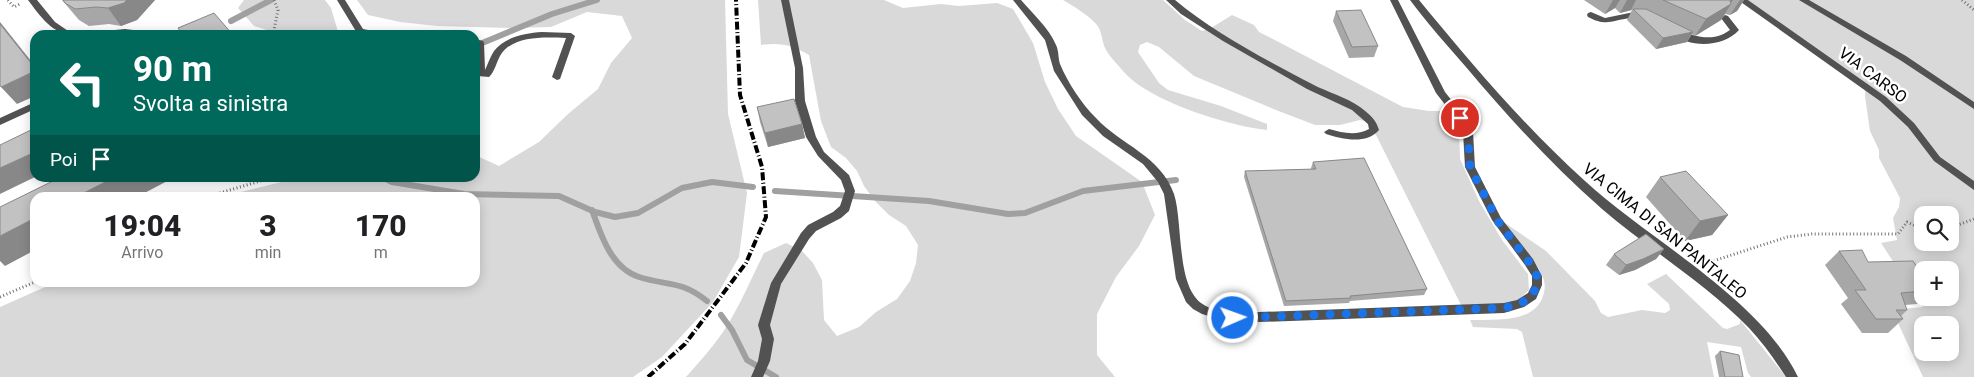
<!DOCTYPE html>
<html lang="it">
<meta charset="utf-8">
<style>
body{margin:0;font-family:Roboto,sans-serif;background:#f6f6f6;color:#202124;height:100vh;display:flex;flex-direction:column;font-size:19px;white-space:nowrap}
*{box-sizing:border-box;margin:0}
p{font-size:16px;color:#757577}
.icon{flex:none;width:28px;height:28px;fill:none;stroke:currentColor;stroke-width:2;stroke-linecap:round;stroke-linejoin:round}
.map{position:relative;flex:1;overflow:hidden}
.panel{position:absolute;left:30px;top:192px;width:450px;height:95px;display:flex;flex-direction:column;background:#fff;border-radius:15px;box-shadow:0 2px 12px #0003}
.panel>*{flex:none}
.top-card{position:absolute;left:30px;top:30px;width:450px;height:152px;border-radius:15px;box-shadow:0 2px 12px #0003;background:#00695c;color:#fff;overflow:hidden}
.tools{position:absolute;left:1914px;top:206px;display:grid;gap:10px}
.tools a{display:grid;place-items:center;width:45px;height:45px;border-radius:10px;background:#fff;box-shadow:0 2px 12px #0003;font-size:25px}
.pin{position:absolute;display:grid;place-items:center;width:42px;height:42px;color:#fff;margin:-21px;border:2px solid #fff;border-radius:50%;box-shadow:0 1px 5px #0007}
.me{position:absolute;width:55px;margin:-28px;rotate:88deg;stroke-linejoin:round;filter:drop-shadow(0 0 4px #0008)}
.turn{display:flex;align-items:center;gap:18px;height:105px;padding:0 20px;font-size:22px}
.turn .icon{width:65px;height:65px;stroke-width:2.5}
.turn b{display:block;font-size:35px;line-height:42px}
.then{display:flex;align-items:center;height:48px;padding:0 20px;background:#0003;gap:10px;font-size:19px}
.eta{display:flex;justify-content:space-evenly;align-items:center;height:85px;text-align:center}
.eta b{font-size:30px;font-weight:800;line-height:35px}
.map>svg:first-child{display:block}
</style>
<div class="map">
<svg width="1974" height="377" viewBox="0 0 1974 377">
<rect width="100%" height="100%" fill="#fff"/>
<g fill="#d9d9d9" fill-rule="evenodd">
<path d="M244,0H325L331,8L339,35H283L254,26L238,8Z"/>
<path d="M357,0H725L728,114L747,193L739,257L713,302L662,357L633,377H0V307L54,283L475,282V198L221,197L298,178H475V155L499,166L539,142L568,114L598,89L611,63L632,38L622,16L587,12L551,27L513,28L437,26L400,22L368,15Z"/>
<path d="M758,0H884L903,8L941,4L959,6L997,3L1013,9L1033,43L1045,82L1058,109L1076,136L1142,182L1155,215L1139,246L1116,277L1097,314V355L1115,377H686C699,362 712,348 723,332C739,308 751,279 764,253L786,243L802,251L813,263L822,280L824,320L837,336L859,327L876,312L897,299L910,281L916,263L918,245L906,226L889,215L875,201L864,186L857,171L846,158L831,147L821,121L809,55C793,45 780,42 761,45Z"/>
<path d="M1063,0H1163L1185,20L1202,31L1211,28L1232,15L1254,25L1259,32L1269,37L1403,107L1429,111H1446L1459,127L1460,159L1479,201L1502,240L1528,274L1529,290L1517,301L1504,305H1461L1376,135L1365,121L1360,120L1340,125H1315L1276,110L1194,76L1159,47L1147,42L1140,45L1138,52L1159,83L1168,90L1221,106L1267,124V130C1229,126 1148,101 1123,71C1117,64 1110,57 1106,50C1102,43 1102,31 1097,25C1088,15 1075,7 1063,0Z"/>
<path d="M1748,0H1974V377H1923L1892,310L1923,307L1881,243L1897,240L1893,218L1899,207L1900,198L1879,158V150L1870,131L1865,96L1866,83ZM1922,215H1950V242H1922ZM1922,270H1950V298H1922ZM1922,325H1950V352H1922Z"/>
<path d="M1505,223L1546,251L1595,301L1601,313L1608,317L1642,310L1665,313L1670,310L1669,304L1647,284L1666,274L1723,328L1727,329L1740,324V320L1786,377H1751L1748,373L1741,347L1707,342L1714,377H1533L1522,332L1517,329L1473,327L1470,320C1494,319 1534,324 1543,296C1546,287 1545,281 1541,273C1532,255 1515,241 1505,223Z"/>
</g>
<g fill="none" stroke-linecap="round" stroke-linejoin="round">
<g stroke="#a0a0a0" stroke-width="6">
<path d="M231,21L271,0"/>
<path d="M475,46L552,14L597,0"/>
<path d="M384,178L392,182L464,194L559,196L595,212L615,217L638,213L682,188L712,182L753,187"/>
<path d="M775,191L929,201L1008,214L1025,213L1083,191L1176,180"/>
<path d="M592,210C601,235 611,268 639,277C667,286 681,280 707,301"/>
<path d="M721,315L732,330L747,360L776,377"/>
</g>
<g stroke="#747474" stroke-width="3" stroke-dasharray="1 2.5" stroke-linecap="butt">
<path d="M8,0L14,7L20,4"/>
<path d="M1962,0L1974,10"/>
<path d="M273,35L278,10L274,0"/>
<path d="M203,198L270,178"/>
<path d="M1950,228L1974,219"/>
<path d="M1707,263L1787,237L1812,234H1898L1907,222L1922,229"/>
<path d="M0,297L35,282"/>
</g>
<g fill="#525252" fill-rule="evenodd">
<path d="M1166,0H1175C1213,32 1268,61 1312,84C1327,92 1346,97 1360,107C1369,114 1376,119 1379,130C1366,145 1342,139 1326,134L1324,132L1329,129C1343,133 1356,136 1369,129L1368,124L1352,110L1307,89L1223,41L1181,14Z"/>
<path d="M1591,12L1605,18L1634,12L1645,14L1646,16C1642,20 1637,18 1631,18C1612,20 1607,27 1588,17L1587,15L1588,13Z"/>
<path d="M1725,15L1728,16L1739,30C1724,47 1689,49 1673,33L1677,30C1696,36 1712,43 1730,30L1721,18Z"/>
</g>
<g fill="#525252" fill-rule="evenodd">
<path d="M28,0H37L55,22L74,35C53,35 40,16 28,0Z"/>
<path d="M337,0H345L363,29L373,31L419,32L423,35H365L357,33Z"/>
<path d="M781,0H789L803,68L805,101L816,137L824,152L849,175L855,191L849,211L841,218L816,231L809,239L781,284L770,325L774,339L770,361L763,377H751L758,361L762,339L758,325L771,283L801,233L808,225L833,212L840,206L845,191L841,180L818,156L806,137L795,101V68Z"/>
<path d="M1013,0H1021C1033,14 1049,28 1056,45C1059,51 1058,58 1060,64C1068,83 1081,103 1096,118C1121,145 1161,156 1174,194C1183,222 1176,284 1201,303C1210,310 1222,311 1233,313L1504,303L1517,300L1528,293L1532,285V276L1525,265L1492,220L1465,167L1463,132L1457,120L1436,93L1390,0H1398L1445,92L1464,116L1473,132L1475,167L1501,218L1533,259L1542,276V285L1536,299L1524,307L1504,313L1233,323L1202,314L1193,309L1186,302L1176,279L1164,194L1158,182L1143,164L1103,136L1082,115L1054,71L1045,40Z"/>
<path d="M1410,0H1419C1471,63 1524,126 1585,181C1649,240 1760,298 1798,377H1786C1775,360 1763,343 1749,328C1705,283 1650,250 1602,209C1553,166 1508,117 1466,67C1447,45 1427,23 1410,0Z"/>
<path d="M1738,0H1748L1886,97L1914,123L1940,157L1974,181V190L1934,161L1908,127L1880,101Z"/>
<path d="M1799,0H1809L1906,56L1974,102V109L1900,60Z"/>
<path d="M125,29L149,32L153,35H91L95,32Z"/>
<path d="M542,32L571,33L575,36L560,79L557,80L552,77L566,38C545,37 512,35 500,56C496,63 495,71 489,77L478,76L475,39L483,41L484,43L485,70C488,64 490,57 494,51C505,37 525,33 542,32Z"/>
<path d="M35,102V109L0,125V118Z"/>
</g>
<path stroke="#000" stroke-width="4" stroke-dasharray="8 2.5 1 2.5" stroke-linecap="butt" d="M648,377L685,344L746,263L766,217L762,167L740,95L736,0"/>
</g>
<g fill="#a7a7a7">
<path d="M62,0H155L137,20L121,26L109,24L89,26L79,20Z"/>
<path d="M1584,0H1744L1737,11L1730,15L1725,14L1721,20L1695,36L1692,34L1687,42L1656,49L1627,20L1632,10L1620,13L1615,8L1605,14Z"/>
<path d="M1336,11L1378,46L1374,57L1349,58L1333,21Z"/>
<path d="M757,107L802,124L805,138L768,147L760,122Z"/>
<path d="M1313,162L1427,289L1424,295L1350,301L1349,303L1284,306L1244,177L1245,171L1311,169V168Z"/>
<path d="M1660,177L1728,215L1712,235L1685,241L1646,197Z"/>
<path d="M1664,249L1656,259L1635,270L1619,275L1606,265L1614,254Z"/>
<path d="M1839,251L1868,262L1922,275V298H1924L1917,304L1905,305L1907,310L1901,316L1903,319L1888,333H1862L1841,304L1848,298L1825,265Z"/>
<path d="M1720,351L1743,377H1719L1715,356Z"/>
</g>
<g fill="#888">
<path d="M127,0H155L137,20L121,26L108,8Z"/>
<path d="M1613,0H1620L1615,8L1605,14Z"/>
<path d="M1627,0H1636L1631,10L1620,13Z"/>
<path d="M1731,0H1733L1729,5L1731,4L1721,20L1695,36L1706,19Z"/>
<path d="M1740,0H1744L1737,11L1730,15Z"/>
<path d="M0,22L35,66V68L0,24Z"/>
<path d="M1693,32L1687,42L1656,49L1663,38Z"/>
<path d="M35,71V96L17,104L1,87Z"/>
<path d="M802,124L805,138L768,147L765,133Z"/>
<path d="M35,152V177L0,194V168Z"/>
<path d="M113,178H173L135,198H74Z"/>
<path d="M1728,215L1712,235L1685,241L1700,221Z"/>
<path d="M35,218V250L5,266L0,261V236Z"/>
<path d="M1664,249L1656,259L1635,270L1619,275L1626,265Z"/>
</g>
<g fill="#c2c2c2" stroke="#888">
<path d="M63,0H127L124,3L108,8L96,7L75,9L65,3Z"/>
<path d="M1663,0H1731L1730,1L1731,4L1706,19Z"/>
<path d="M1633,9H1646L1693,32L1663,38Z"/>
<path d="M1361,10L1378,46L1352,47L1336,11Z"/>
<path d="M214,13L233,35H183L178,28Z"/>
<path d="M0,24L35,68V71L1,87L0,85Z"/>
<path d="M794,99L802,124L765,133L757,107Z"/>
<path d="M35,128V152L0,168V145Z"/>
<path d="M1364,158L1427,289L1350,296L1351,298L1286,301L1245,171L1316,169L1313,162Z"/>
<path d="M1686,171L1728,215L1700,221L1660,177Z"/>
<path d="M59,178H113L74,198H35V218L0,236V207Z"/>
<path d="M1646,234L1664,249L1643,259L1626,265L1614,254Z"/>
<path d="M1862,250L1868,262L1913,261L1922,275V291L1901,293L1907,310H1896L1903,319H1876L1855,290H1866L1839,251Z"/>
<path d="M1720,351L1739,355L1743,377H1725Z"/>
</g>
<g fill="none" stroke-linecap="round" stroke-linejoin="round">
<path stroke="#1a73e8" stroke-width="9" stroke-dasharray="0 16.2" d="M1233,318L1504,308L1520,304L1532,296L1537,285V276L1529,262L1497,220L1470,167L1468,132L1460,118"/>
</g>
<g text-anchor="middle" dominant-baseline="central" stroke-width="5" stroke-linejoin="round" paint-order="stroke">
<g font-size="16" fill="#000" stroke="#fff">
<text transform="translate(1873 75) rotate(37)">VIA CARSO</text>
<text transform="translate(1665 231) rotate(39)">VIA CIMA DI SAN PANTALEO</text>
</g>
</g>
</svg>
<div class="tools">
<a><svg class="icon" aria-label="search" viewBox="0 0 24 24"><circle cx="10" cy="10" r="6"/><path d="M15 15l6 6"/></svg></a>
<a>+</a>
<a>−</a>
</div>
<div class="pin" style="left:1460px;top:118px;background:#d93025"><svg class="icon" aria-label="arrive" viewBox="0 0 24 24"><path d="M6 21V4h12l-3 4 3 4H6"/></svg></div>
<svg class="me" style="left:1233px;top:318px" viewBox="-20 -20 40 40"><circle r="17" fill="#1a73e8" stroke="#fff" stroke-width="3"/><path d="M0-11L8 9 0 5-8 9z" fill="#fff"/></svg>
<div class="top-card">
<div class="turn"><svg class="icon" aria-label="left" viewBox="0 0 24 24"><path d="M17 20v-9H6M10 6l-5 5 5 5"/></svg><div><b>90 m</b>Svolta a sinistra</div></div>
<div class="then">Poi<svg class="icon" aria-label="arrive" viewBox="0 0 24 24"><path d="M6 21V4h12l-3 4 3 4H6"/></svg></div>
</div>
<section class="panel">
<div class="eta">
<div><b>19:04</b><p>Arrivo</p></div>
<div><b>3</b><p>min</p></div>
<div><b>170</b><p>m</p></div>
</div>
</section>
</div>
